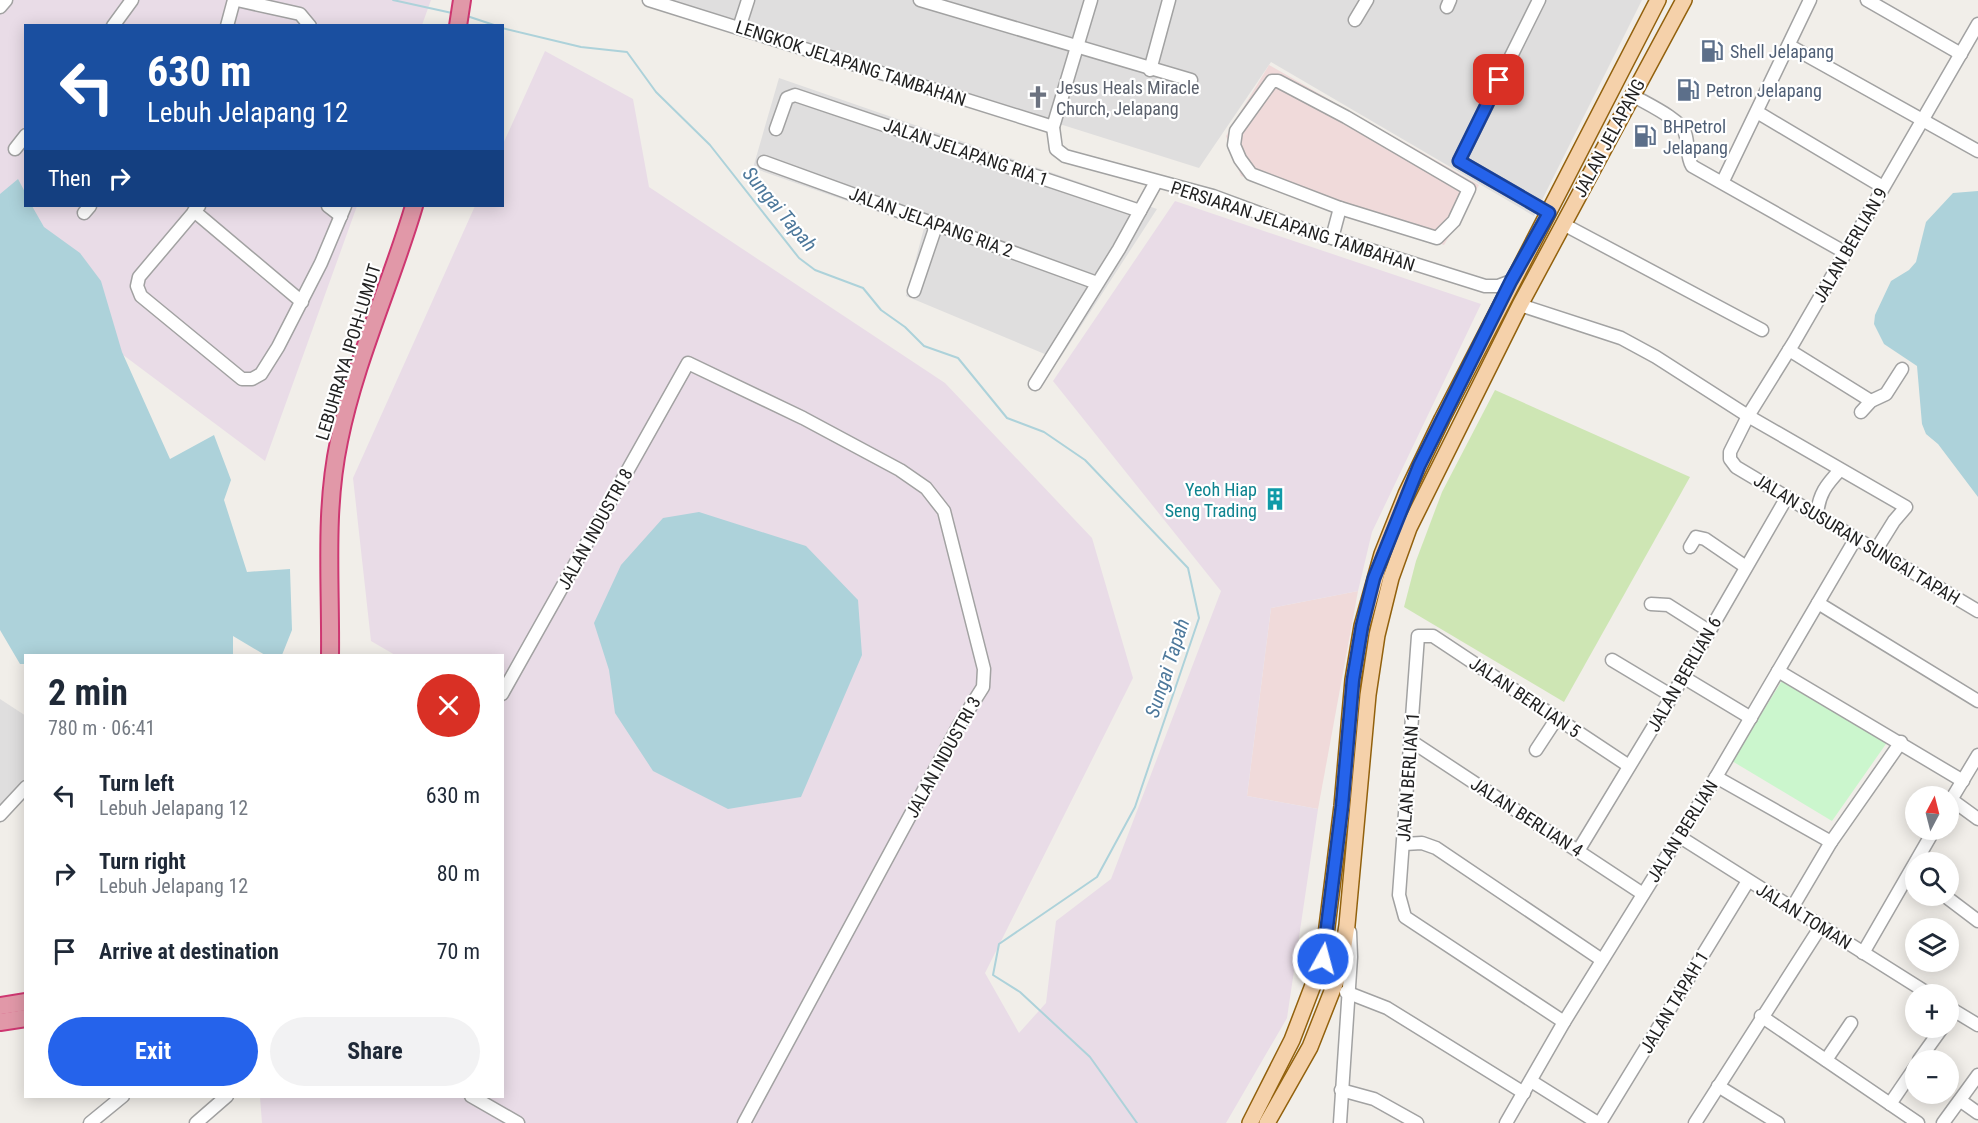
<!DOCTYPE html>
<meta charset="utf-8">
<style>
body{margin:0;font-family:"Roboto Condensed",sans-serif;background:#f2f2f3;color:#1f2937;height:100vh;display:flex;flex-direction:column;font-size:22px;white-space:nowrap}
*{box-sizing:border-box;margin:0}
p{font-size:20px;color:#747a83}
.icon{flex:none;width:33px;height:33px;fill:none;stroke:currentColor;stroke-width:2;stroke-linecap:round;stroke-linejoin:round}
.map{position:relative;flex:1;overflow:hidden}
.details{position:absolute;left:24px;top:654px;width:480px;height:444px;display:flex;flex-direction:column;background:#fff;border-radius:0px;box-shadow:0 3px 15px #0003}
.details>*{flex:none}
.hud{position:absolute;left:24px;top:24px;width:480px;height:183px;border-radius:0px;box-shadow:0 3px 15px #0003;background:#1a4fa0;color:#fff;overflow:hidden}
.needle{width:39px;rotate:7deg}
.buttons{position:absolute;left:1905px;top:786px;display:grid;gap:12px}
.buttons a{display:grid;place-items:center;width:54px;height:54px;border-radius:50%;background:#fff;box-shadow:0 3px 15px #0003;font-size:30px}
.pin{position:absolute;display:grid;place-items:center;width:51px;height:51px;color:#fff;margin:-26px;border-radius:12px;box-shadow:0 3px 9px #0006}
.me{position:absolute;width:66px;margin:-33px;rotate:7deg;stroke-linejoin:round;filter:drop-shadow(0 0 4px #0008)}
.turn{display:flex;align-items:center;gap:21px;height:126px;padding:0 24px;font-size:27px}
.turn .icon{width:78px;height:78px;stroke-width:2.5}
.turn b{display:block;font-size:42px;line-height:51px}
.then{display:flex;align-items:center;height:57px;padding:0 24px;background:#0003;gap:12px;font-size:22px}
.round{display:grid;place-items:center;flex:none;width:63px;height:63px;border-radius:32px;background:#f2f2f3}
.headline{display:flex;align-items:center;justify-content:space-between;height:102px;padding:0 24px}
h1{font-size:36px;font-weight:700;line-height:45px}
.cta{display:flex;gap:12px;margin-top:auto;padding:12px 24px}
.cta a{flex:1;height:69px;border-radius:36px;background:#2563eb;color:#fff;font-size:24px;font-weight:700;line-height:69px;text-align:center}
.cta a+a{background:#f2f2f3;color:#1f2937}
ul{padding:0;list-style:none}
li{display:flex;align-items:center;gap:18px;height:78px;padding:0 24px}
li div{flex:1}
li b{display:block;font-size:22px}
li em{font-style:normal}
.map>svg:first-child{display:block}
</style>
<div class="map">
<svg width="1978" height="1123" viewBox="0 0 1978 1123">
<rect width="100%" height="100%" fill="#f1eee9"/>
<g fill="#dfdede">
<path d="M667,0H1642L1534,216L1271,62L1199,168Z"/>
<path d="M779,78L1157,209L1059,360L906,296L924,228L753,168Z"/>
<path d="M0,699L26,716L25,793L0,823Z"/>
</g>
<g fill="#f0dada">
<path d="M1269,65L1479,185L1444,245L1241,176L1226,136Z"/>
<path d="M1358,591L1318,809L1247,796L1271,608Z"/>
</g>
<g fill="#e9dce7">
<path d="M0,0H431L422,25L26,26V206H357L265,461L0,263Z"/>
<path d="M545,51L633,99L649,187L945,383L1092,538L1133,678L985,973L1019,1033L1046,1003L1056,921L1111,879L1221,591L1053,381L1175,201L1481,304L1372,532L1358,591L1271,608L1247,796L1318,809L1287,1018L1226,1123H262L260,1097L502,1096V656L395,655L371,641L353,478L475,206H502L503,144Z"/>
</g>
<path fill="#cee6b4" d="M1495,390L1690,477L1564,702L1404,607L1416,561L1442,492Z"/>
<path fill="#cbf6cd" d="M1783,679L1888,741L1832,821L1732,761Z"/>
<g fill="#add2da">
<path d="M18,179L25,192L26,206H32L44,227L80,253L101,281L122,352L170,459L214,435L231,480L224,500L247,572L290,569L292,630L282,655H265L233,636V655L26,656L25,664H20L0,630V194Z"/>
<path d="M1978,191V497L1938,444L1926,434L1922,424L1917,366L1884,344L1874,324L1875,315L1891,281L1909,270L1916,262L1926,222L1953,193Z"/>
<path d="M699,512L806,546L858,600L862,655L801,797L728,809L653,771L615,713L609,670L594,623L621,565L663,518Z"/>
</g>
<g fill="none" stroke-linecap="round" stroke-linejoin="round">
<g stroke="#add2da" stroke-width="2">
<path d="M393,0L452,13"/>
<path d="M467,16L497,26"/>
<path d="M502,28L581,47L627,52L656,92L710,145L799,258L815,270L863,288L881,310L905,327L924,346L958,358L1007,418L1044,432L1085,460L1188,568L1199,618L1135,807L1097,877L999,944L993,975L1020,992L1090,1057L1137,1123"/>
</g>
<g stroke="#a2a2a2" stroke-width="15">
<g id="minor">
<path d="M237,0L300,14L310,26"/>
<path d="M649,0L1053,127"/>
<path d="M920,0L1191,80"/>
<path d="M1091,0L1053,127L1056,149L1065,156L1213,196L1294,226L1485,286H1498L1511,281"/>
<path d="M1539,0L1459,161L1549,213"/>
<path d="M1867,0L1961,54"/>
<path d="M0,7L6,0"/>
<path d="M1447,7L1450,0"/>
<path d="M1355,20L1367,0"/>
<path d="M1978,24L1794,342L1748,416L1730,452V459L1736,467L1978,611"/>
<path d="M113,26L132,0"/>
<path d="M227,26L234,0"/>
<path d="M739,28L748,0"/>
<path d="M1790,46L1978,151"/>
<path d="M1150,70L1169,0"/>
<path d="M1272,81H1278L1346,117L1469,189L1454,221L1437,238L1340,208L1251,174L1240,159L1234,145L1236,131Z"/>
<path d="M1632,95C1645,103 1681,119 1685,133C1689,145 1686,155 1692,166L1846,253"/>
<path d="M1757,112L1883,187"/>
<path d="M776,129L787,98L795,95L1140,211"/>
<path d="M15,149L26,135"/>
<path d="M764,162L1097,283"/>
<path d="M1723,181L1810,0"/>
<path d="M199,206L139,277L137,286L141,296L242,379H252L261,374L278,347L321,263L345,206"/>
<path d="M328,206L341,216"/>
<path d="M194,211L302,302"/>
<path d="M84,213L90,206"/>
<path d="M1563,224L1762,330"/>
<path d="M1332,238L1340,208"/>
<path d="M914,291L937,223"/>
<path d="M1520,305L1621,338L1656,357L1748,416L1906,507L1894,521L1876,550"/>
<path d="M1789,350L1871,401"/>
<path d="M1035,384L1119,249L1156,182"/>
<path d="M1861,412L1871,401L1886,394L1902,369"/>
<path d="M1817,514C1819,494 1826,485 1840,470"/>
<path d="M1690,547L1696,537L1705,539L1746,567"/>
<path d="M1818,603L1978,701"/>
<path d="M1651,604L1668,605L1709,631"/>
<path d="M1612,660L1672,696"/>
<path d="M1778,671L1963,781"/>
<path d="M1683,677L1751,718"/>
<path d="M502,694L688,363L803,418L900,470L926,488L944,511L984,669L983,687L959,725L744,1123"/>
<path d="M1411,741L1643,894"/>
<path d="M1536,750L1557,718"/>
<path d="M1716,777L1831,842"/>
<path d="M1952,800L1978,819"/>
<path d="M1948,805L1978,755"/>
<path d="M0,815L26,787"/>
<path d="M1680,837L1929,994"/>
<path d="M1404,844L1422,843L1436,848L1602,960"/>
<path d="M1578,851L1672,696L1787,497"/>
<path d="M1945,896L1978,921"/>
<path d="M1792,908L1831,842L1901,742"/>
<path d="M1863,953L1934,830"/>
<path d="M1346,992L1387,1008L1524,1093"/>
<path d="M1948,1007L1978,1025"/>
<path d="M1761,1016L1918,1123"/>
<path d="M1564,1022L1405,917L1399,895L1418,636H1433L1629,766"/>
<path d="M1826,1060L1851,1023"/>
<path d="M1919,1060L1942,1028"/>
<path d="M1531,1081L1598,1123"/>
<path d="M1718,1086L1778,1123"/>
<path d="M1341,1090L1374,1099L1417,1123"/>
<path d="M471,1096L518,1123"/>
<path d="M1961,1101L1978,1113"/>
<path d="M1890,1104L1916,1066"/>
<path d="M90,1123L123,1096"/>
<path d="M196,1123L227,1096"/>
<path d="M1340,1123L1351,957L1350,932"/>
<path d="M1506,1123L1564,1022L1716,777L1856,538"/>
<path d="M1600,1123L1748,881"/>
<path d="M1695,1123L1821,926"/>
<path d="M1943,1123L1978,1075"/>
</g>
</g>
<g stroke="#92610d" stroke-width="18">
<g id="major">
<path d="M1250,1123L1292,1040L1323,959L1342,806L1353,680L1362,626L1382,554L1406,494L1442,419L1658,0"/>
<path d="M1267,1123L1310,1047L1340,971L1347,925L1368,695L1377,635L1391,578L1409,528L1520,305L1684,0"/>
</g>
</g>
<g stroke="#ce3771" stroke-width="20">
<g id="highway">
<path d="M458,26L462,0"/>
<path d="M330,656C331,583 324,512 339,441C355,361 391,284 414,206"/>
<path d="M0,1006L26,1002"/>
<path d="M0,1022L26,1018"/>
</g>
</g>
<use href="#minor" stroke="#fff" stroke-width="12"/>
<use href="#major" stroke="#f5d1aa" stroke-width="15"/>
<use href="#highway" stroke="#e198a8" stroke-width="16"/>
</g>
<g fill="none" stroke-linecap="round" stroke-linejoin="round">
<g stroke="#184099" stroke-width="15">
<path id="route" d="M1323,959L1342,806L1353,680L1362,626L1374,578L1419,466L1511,281L1549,213L1459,161L1499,80"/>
</g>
<use href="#route" stroke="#2563eb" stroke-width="10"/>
</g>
<defs>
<g id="fuel-bare" transform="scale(1.8)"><path d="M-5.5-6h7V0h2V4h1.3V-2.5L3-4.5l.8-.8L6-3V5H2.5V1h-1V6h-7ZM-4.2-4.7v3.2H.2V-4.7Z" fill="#5c6f8a" stroke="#fff" stroke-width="2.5" paint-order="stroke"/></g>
<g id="church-bare" transform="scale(1.8)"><path d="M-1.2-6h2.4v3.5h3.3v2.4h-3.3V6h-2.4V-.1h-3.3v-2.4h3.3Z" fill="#6b7280" stroke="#fff" stroke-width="2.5" paint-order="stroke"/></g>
<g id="building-bare" transform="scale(1.8)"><path d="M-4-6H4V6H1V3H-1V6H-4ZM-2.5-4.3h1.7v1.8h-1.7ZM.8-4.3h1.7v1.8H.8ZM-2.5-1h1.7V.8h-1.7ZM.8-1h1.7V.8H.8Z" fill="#0f9aa8" stroke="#fff" stroke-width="2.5" paint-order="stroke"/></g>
</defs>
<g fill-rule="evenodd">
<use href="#fuel-bare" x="1712" y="51"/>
<use href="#fuel-bare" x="1688" y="90"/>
<use href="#church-bare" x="1038" y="97"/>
<use href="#fuel-bare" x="1645" y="136"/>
<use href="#building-bare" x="1275" y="499"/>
</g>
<g text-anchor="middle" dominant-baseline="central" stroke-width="4.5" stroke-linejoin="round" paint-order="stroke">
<g font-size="18" fill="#4e5e75" stroke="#fff" text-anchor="start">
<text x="1730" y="51">Shell Jelapang</text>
<text x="1706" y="90">Petron Jelapang</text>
<text x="1663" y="126">BHPetrol<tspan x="1663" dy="21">Jelapang</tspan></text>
</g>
<g font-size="18" fill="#212121" stroke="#fff">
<text transform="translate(851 63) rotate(18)">LENGKOK JELAPANG TAMBAHAN</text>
<text transform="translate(1609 138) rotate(-62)">JALAN JELAPANG</text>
<text transform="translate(966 152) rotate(19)">JALAN JELAPANG RIA 1</text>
<text transform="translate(931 222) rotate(20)">JALAN JELAPANG RIA 2</text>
<text transform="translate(1293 226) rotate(18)">PERSIARAN JELAPANG TAMBAHAN</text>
<text transform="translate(1850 245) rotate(-60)">JALAN BERLIAN 9</text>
<text transform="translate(348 352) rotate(-73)">LEBUHRAYA IPOH-LUMUT</text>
<text transform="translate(595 529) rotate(-61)">JALAN INDUSTRI 8</text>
<text transform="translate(1857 539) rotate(31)">JALAN SUSURAN SUNGAI TAPAH</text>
<text transform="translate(1684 674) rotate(-60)">JALAN BERLIAN 6</text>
<text transform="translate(1525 697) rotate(34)">JALAN BERLIAN 5</text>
<text transform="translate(943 757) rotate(-61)">JALAN INDUSTRI 3</text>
<text transform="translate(1408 777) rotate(-86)">JALAN BERLIAN 1</text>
<text transform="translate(1527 817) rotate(33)">JALAN BERLIAN 4</text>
<text transform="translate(1682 831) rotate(-58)">JALAN BERLIAN</text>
<text transform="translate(1804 916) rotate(32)">JALAN TOMAN</text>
<text transform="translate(1674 1002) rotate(-59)">JALAN TAPAH 1</text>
</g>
<g font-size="18" fill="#5b616d" stroke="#fff" text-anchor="start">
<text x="1056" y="87">Jesus Heals Miracle<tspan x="1056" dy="21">Church, Jelapang</tspan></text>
</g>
<g font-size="18" fill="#0d838f" stroke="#fff" text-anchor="end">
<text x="1257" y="489">Yeoh Hiap<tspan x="1257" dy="21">Seng Trading</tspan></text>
</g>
<g font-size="20" font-style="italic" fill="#4d789b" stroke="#fff">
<text transform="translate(780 209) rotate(50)">Sungai Tapah</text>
<text transform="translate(1167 668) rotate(-72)">Sungai Tapah</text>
</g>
</g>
</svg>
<div class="buttons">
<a><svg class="needle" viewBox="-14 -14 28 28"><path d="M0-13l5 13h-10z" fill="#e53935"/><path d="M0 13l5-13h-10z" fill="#747a83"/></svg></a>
<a><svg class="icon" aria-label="search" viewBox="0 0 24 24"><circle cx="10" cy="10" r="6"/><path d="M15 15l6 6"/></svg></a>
<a><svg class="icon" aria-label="layers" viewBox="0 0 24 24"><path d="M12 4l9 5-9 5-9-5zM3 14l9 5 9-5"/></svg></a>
<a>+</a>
<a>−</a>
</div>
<div class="pin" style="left:1499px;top:80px;background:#d93025"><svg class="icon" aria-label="arrive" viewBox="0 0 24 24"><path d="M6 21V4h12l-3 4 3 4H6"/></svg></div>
<svg class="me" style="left:1323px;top:959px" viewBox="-20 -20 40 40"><circle r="17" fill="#2563eb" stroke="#fff" stroke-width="3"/><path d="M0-11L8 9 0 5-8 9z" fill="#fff"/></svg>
<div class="hud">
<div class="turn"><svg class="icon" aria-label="left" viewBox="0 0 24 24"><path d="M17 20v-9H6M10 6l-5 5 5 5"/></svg><div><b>630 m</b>Lebuh Jelapang 12</div></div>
<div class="then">Then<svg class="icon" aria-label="right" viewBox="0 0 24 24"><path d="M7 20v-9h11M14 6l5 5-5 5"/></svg></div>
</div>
<section class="details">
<div class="headline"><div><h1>2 min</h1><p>780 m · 06:41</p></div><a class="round" style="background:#d93025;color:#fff"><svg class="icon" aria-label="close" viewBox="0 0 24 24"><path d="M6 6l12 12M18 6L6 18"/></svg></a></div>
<ul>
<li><svg class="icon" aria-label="left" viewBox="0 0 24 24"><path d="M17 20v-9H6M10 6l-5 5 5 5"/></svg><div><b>Turn left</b><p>Lebuh Jelapang 12</p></div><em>630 m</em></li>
<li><svg class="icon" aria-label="right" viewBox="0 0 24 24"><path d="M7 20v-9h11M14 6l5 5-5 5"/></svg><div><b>Turn right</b><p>Lebuh Jelapang 12</p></div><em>80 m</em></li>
<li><svg class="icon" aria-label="arrive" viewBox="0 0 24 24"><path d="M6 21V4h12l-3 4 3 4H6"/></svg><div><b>Arrive at destination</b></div><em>70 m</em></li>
</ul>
<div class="cta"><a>Exit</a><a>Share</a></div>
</section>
</div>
